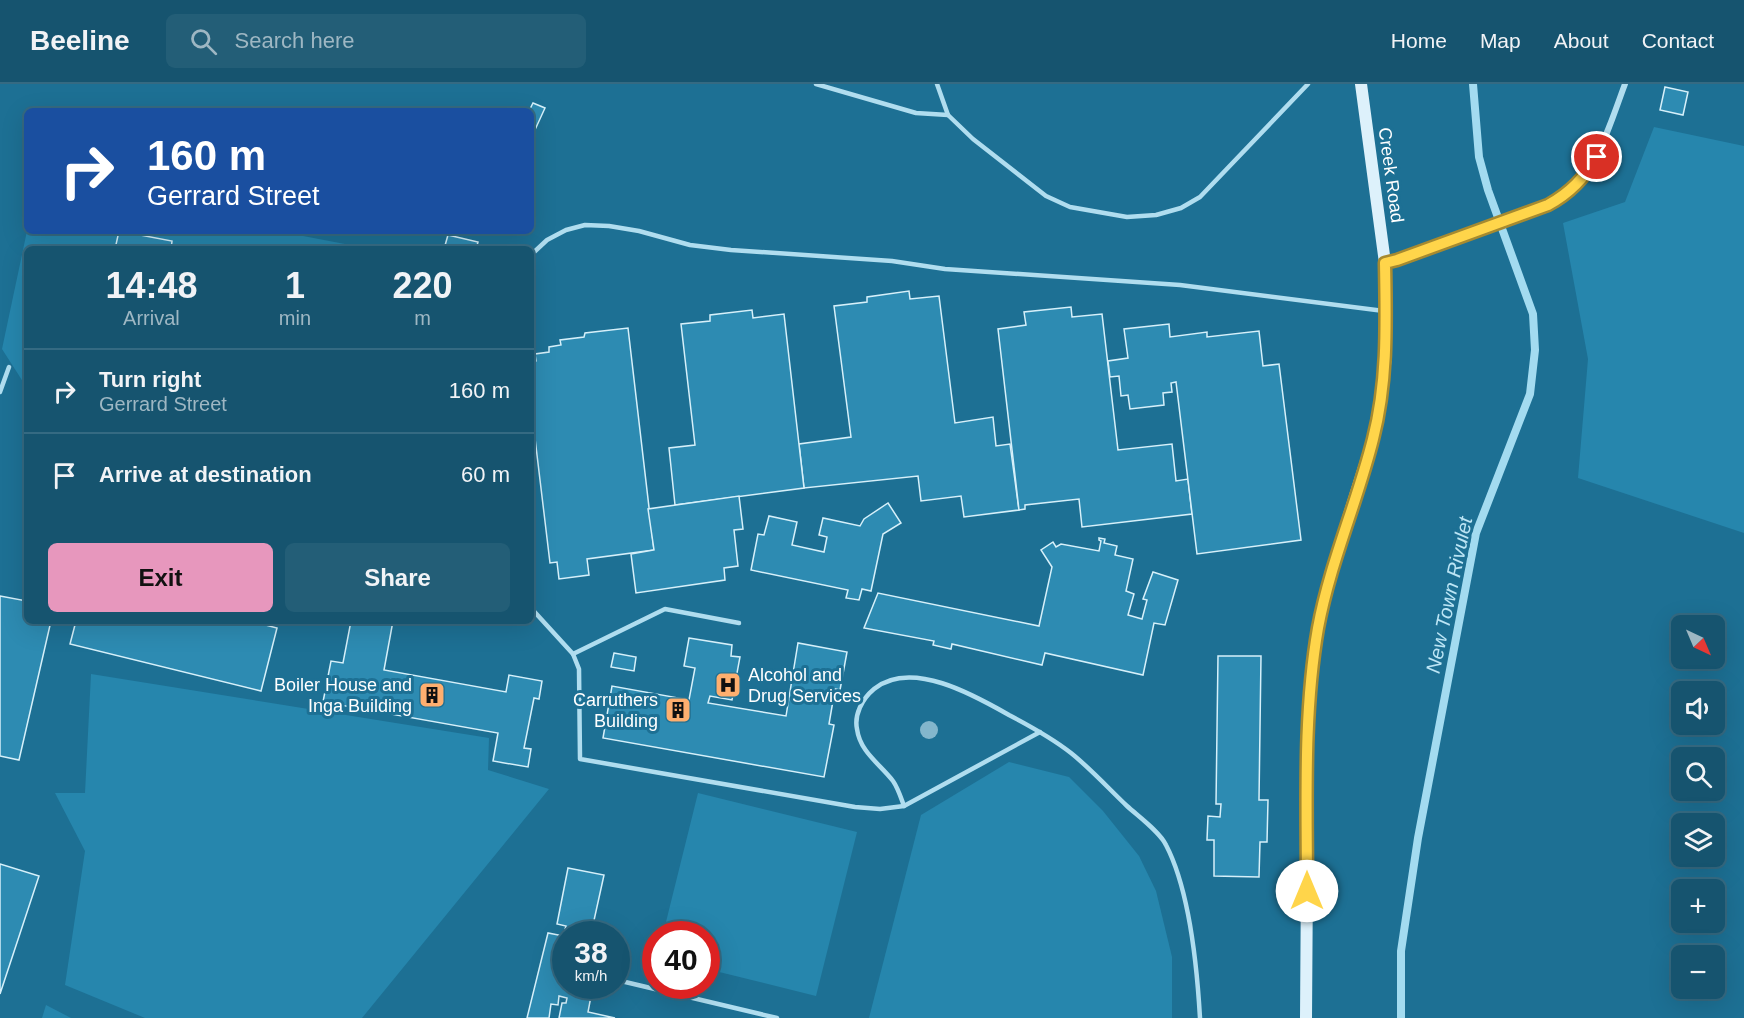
<!DOCTYPE html>
<meta charset="utf-8">
<style>
body{margin:0;font-family:Arial,sans-serif;background:#235e77;color:#f1f3f6;height:100vh;display:flex;flex-direction:column;font-size:22px;white-space:nowrap}
*{box-sizing:border-box;margin:0}
p{font-size:20px;color:#9eb7c3}
.icon{flex:none;width:33px;height:33px;fill:none;stroke:currentColor;stroke-width:2;stroke-linecap:round;stroke-linejoin:round}
.map{position:relative;flex:1;overflow:hidden}
.sheet{position:absolute;left:24px;top:162px;width:510px;height:378px;display:flex;flex-direction:column;background:#16546f;border-radius:9px;box-shadow:0 6px 24px #0002,0 0 0 2px #356a82}
.sheet>*{flex:none}
.guide{position:absolute;left:24px;top:24px;width:510px;height:126px;border-radius:9px;box-shadow:0 6px 24px #0002,0 0 0 2px #356a82;background:#1a4fa0;color:#fff;overflow:hidden}
.needle{width:39px;rotate:136deg}
.tools{position:absolute;left:1671px;top:531px;display:grid;gap:12px}
.tools a{display:grid;place-items:center;width:54px;height:54px;border-radius:9px;background:#16546f;box-shadow:0 6px 24px #0002,0 0 0 2px #356a82;font-size:30px}
.speed{position:absolute;left:552px;top:837px;display:flex;gap:12px;font-size:30px;font-weight:700;text-align:center}
.speed>*{display:grid;place-content:center;width:78px;height:78px;border-radius:50%;background:#16546f;box-shadow:0 6px 24px #0002,0 0 0 2px #356a82;line-height:1}
.speed small{font-size:15px;font-weight:400}
.speed .limit{border:9px solid #d22;background:#fff;color:#111}
.pin{position:absolute;display:grid;place-items:center;width:51px;height:51px;color:#fff;margin:-26px;border:3px solid #fff;border-radius:50%;box-shadow:0 2px 6px #0007}
.me{position:absolute;width:66px;margin:-33px;rotate:0deg;stroke-linejoin:round;filter:drop-shadow(0 0 4px #0008)}
.turn{display:flex;align-items:center;gap:21px;height:126px;padding:0 24px;font-size:27px}
.turn .icon{width:78px;height:78px;stroke-width:2.5}
.turn b{display:block;font-size:42px;line-height:51px}
.eta{display:flex;justify-content:space-evenly;align-items:center;height:102px;text-align:center}
.eta b{font-size:36px;font-weight:800;line-height:42px}
.primary-button{display:flex;gap:12px;margin-top:auto;padding:12px 24px}
.primary-button a{flex:1;height:69px;border-radius:9px;background:#e797bd;color:#111;font-size:24px;font-weight:800;line-height:69px;text-align:center}
.primary-button a+a{background:#235e77;color:#f1f3f6}
ul{padding:0;list-style:none}
li{display:flex;align-items:center;gap:18px;height:84px;padding:0 24px;border-top:2px solid #356a82}
li div{flex:1}
li b{display:block;font-size:22px}
li em{font-style:normal}
header{display:flex;align-items:center;gap:36px;box-sizing:border-box;height:84px;padding:0 30px;background:#16546f;border-bottom:2px solid #356a82}
header strong{font-size:28px}
nav{display:flex;gap:33px;margin-inline-start:auto;font-size:21px}
.search{width:420px;height:54px;background:#235e77;display:flex;align-items:center;gap:15px;box-sizing:border-box;padding:0 21px;border-radius:9px;color:#9eb7c3;font-size:22px}
.map>svg:first-child{display:block}
</style>
<header>
<strong>Beeline</strong>
<div class="search"><svg class="icon" aria-label="search" viewBox="0 0 24 24"><circle cx="10" cy="10" r="6"/><path d="M15 15l6 6"/></svg>Search here</div>
<nav><a>Home</a><a>Map</a><a>About</a><a>Contact</a></nav>
</header>
<div class="map">
<svg width="1744" height="934" viewBox="0 0 1744 934">
<rect width="100%" height="100%" fill="#1d7094"/>
<g fill="#2686ad">
<path d="M1654,43L1744,62V449L1578,394L1588,275L1563,139L1625,118Z"/>
<path d="M27,147H277L371,165H27V304L2,265Z"/>
<path d="M91,590L489,654L488,686L549,705L362,934H145L65,901L85,767L55,709H85Z"/>
<path d="M1009,678L1069,693L1103,727L1139,772L1156,807L1172,873V934H869L921,731Z"/>
<path d="M698,709L857,748L816,912L707,885L706,850H663Z"/>
<path d="M46,921L71,934H42Z"/>
</g>
<g fill="none" stroke-linecap="round" stroke-linejoin="round">
<path stroke="#a3dbf0" stroke-width="8" d="M1401,934V867L1418,754L1476,449L1530,310L1535,266L1533,230L1488,106L1479,73L1473,0"/>
</g>
<g fill="#2d8bb2" stroke="#d6f0fa" stroke-width="1.5">
<path d="M1665,3L1688,8L1683,31L1660,26Z"/>
<path d="M533,19L545,24L534,48L531,46V27H529Z"/>
<path d="M119,147L172,157L171,165H115Z"/>
<path d="M448,151L478,158L476,165H444Z"/>
<path d="M909,207L910,215L939,212L955,339L993,333L996,362L1010,360L1019,426L964,433L961,412L921,417L918,392L804,404L799,360L851,353L834,222L867,218V213Z"/>
<path d="M1071,223L1072,233L1102,230L1118,366L1172,360L1176,397L1188,395L1192,430L1082,443L1079,415L1025,421V425L1019,426L998,245L1026,241L1024,228Z"/>
<path d="M752,226L753,234L784,230L804,404L675,421L669,364L695,361L681,240L710,237V231Z"/>
<path d="M1169,240L1170,253L1207,248V253L1259,247L1263,282L1279,280L1301,456L1197,470L1176,298L1171,299L1172,308L1163,309L1164,321L1130,325L1128,311L1121,312L1119,292L1110,293L1108,277L1128,274L1124,245Z"/>
<path d="M628,244L654,466L587,475L589,491L559,495L557,478L550,479L531,321V278L536,277L535,270L549,268V263L561,261L560,256L584,253L585,249Z"/>
<path d="M739,412L743,445L734,446L738,482L724,484L725,496L636,509L631,470L654,466L648,425Z"/>
<path d="M888,419L901,439L883,450L871,507L862,505L859,516L846,514L848,506L751,486L758,450L764,451L769,432L797,438L792,461L824,468L827,453L819,451L823,434L860,442L864,435Z"/>
<path d="M1099,454L1105,455L1104,459L1117,462L1115,471L1133,475L1126,507L1134,510L1128,531L1142,535L1147,516L1143,515L1153,488L1178,496L1165,541L1154,539L1143,591L1045,569L1042,581L952,560L951,565L933,561L934,557L864,544L878,509L1039,542L1052,483L1041,466L1053,458L1056,463L1061,460L1099,467L1101,457L1099,456Z"/>
<path d="M0,512L27,517V537H51L19,676L0,672Z"/>
<path d="M76,537H250L277,544L261,607L70,560Z"/>
<path d="M351,537H393L384,586L506,608L509,591L542,597L539,615L534,614L524,664L531,665L528,683L493,677L498,649L323,618L331,577L343,579Z"/>
<path d="M689,554L732,561L731,572L740,573L732,616L710,612L708,619L786,632L798,559L847,568L840,606L835,605L829,640L834,641L824,693L603,654L612,602L689,616L695,584L684,582Z"/>
<path d="M614,569L636,573L634,587L611,583Z"/>
<path d="M1218,572H1261L1259,716H1268L1267,758H1260L1259,793L1214,792V756H1207L1208,732L1220,733L1221,720H1216Z"/>
<path d="M0,780L39,792L0,910Z"/>
<path d="M568,784L604,791L591,850H566V902H581L580,904L592,907L588,928L615,934H559L562,919H566L567,914L559,912L558,921L551,920L549,934H527L548,849L563,852L566,842L557,840Z"/>
</g>
<g fill="none" stroke-linecap="round" stroke-linejoin="round">
<g stroke="#b0ddef" stroke-width="4.5">
<path d="M816,0L916,29L948,31"/>
<path d="M937,0L948,31L973,55L1046,112L1070,123L1127,133L1156,131L1181,124L1200,113L1308,0"/>
<path d="M531,171L547,156L566,146L585,141L609,142L639,147L690,161L731,166L892,177L945,185L1180,201L1384,227"/>
<path d="M0,308L9,283"/>
<path d="M531,524L573,570L579,585L580,675L855,723L880,725L904,722L1040,648"/>
<path d="M573,570L665,525L739,539"/>
<path d="M904,722C901,714 898,704 893,697C880,680 860,668 857,645C854,631 862,615 874,605C911,575 974,611 1009,631C1030,642 1052,654 1071,669C1091,685 1109,705 1127,722C1138,732 1160,748 1166,761C1190,807 1197,882 1200,934"/>
<path d="M621,897L777,934"/>
</g>
<path stroke="#b0ddef" stroke-width="6" d="M1385,179L1397,176L1548,121C1596,95 1607,48 1625,0"/>
<path stroke="#ddf1fb" stroke-width="12" d="M1306,934L1308,644L1312,589L1318,542L1331,488L1373,355L1383,301L1386,271L1385,179L1361,0"/>
</g>
<circle fill="#83b6cc" cx="929" cy="646" r="9"/>
<g fill="none" stroke-linecap="round" stroke-linejoin="round">
<g stroke="#a68a30" stroke-width="15">
<path id="route" d="M1307,807C1307,720 1303,630 1318,544C1330,479 1357,419 1373,355C1388,297 1386,238 1385,179L1397,176L1548,121C1570,109 1584,94 1597,73"/>
</g>
<use href="#route" stroke="#ffd54a" stroke-width="10"/>
</g>
<defs>
<g id="hospital-square" transform="scale(1.35)"><rect x="-9" y="-9" width="18" height="18" rx="4" fill="#feaf6f" stroke="#1d7094"/><path d="M-5-5h3v3.5h4V-5h3V5h-3V1.5h-4V5h-3Z" fill="#111"/></g>
<g id="building-square" transform="scale(1.35)"><rect x="-9" y="-9" width="18" height="18" rx="4" fill="#feaf6f" stroke="#1d7094"/><path d="M-4-6H4V6H1V3H-1V6H-4ZM-2.5-4.3h1.7v1.8h-1.7ZM.8-4.3h1.7v1.8H.8ZM-2.5-1h1.7V.8h-1.7ZM.8-1h1.7V.8H.8Z" fill="#111"/></g>
</defs>
<g fill-rule="evenodd">
<use href="#hospital-square" x="728" y="601"/>
<use href="#building-square" x="432" y="611"/>
<use href="#building-square" x="678" y="626"/>
</g>
<g text-anchor="middle" dominant-baseline="central" stroke-width="6" stroke-linejoin="round" paint-order="stroke">
<g font-size="18" fill="#fff" stroke="#1d7094">
<text transform="translate(1391 91) rotate(82)">Creek Road</text>
</g>
<g font-size="18" fill="#fff" stroke="#1d7094" text-anchor="end">
<text x="748" y="591" text-anchor="start">Alcohol and<tspan x="748" dy="21">Drug Services</tspan></text>
<text x="412" y="601">Boiler House and<tspan x="412" dy="21">Inga Building</tspan></text>
<text x="658" y="616">Carruthers<tspan x="658" dy="21">Building</tspan></text>
</g>
<g font-size="20" font-style="italic" fill="#bce5f5" stroke="#1d7094">
<text transform="translate(1449 511) rotate(-78)">New Town Rivulet</text>
</g>
</g>
</svg>
<div class="tools">
<a><svg class="needle" viewBox="-14 -14 28 28"><path d="M0-13l5 13h-10z" fill="#e53935"/><path d="M0 13l5-13h-10z" fill="#9eb7c3"/></svg></a>
<a><svg class="icon" aria-label="sound" viewBox="0 0 24 24"><path d="M4 9h4l5-4v14l-5-4H4zM17 9q2 3 0 6"/></svg></a>
<a><svg class="icon" aria-label="search" viewBox="0 0 24 24"><circle cx="10" cy="10" r="6"/><path d="M15 15l6 6"/></svg></a>
<a><svg class="icon" aria-label="layers" viewBox="0 0 24 24"><path d="M12 4l9 5-9 5-9-5zM3 14l9 5 9-5"/></svg></a>
<a>+</a>
<a>−</a>
</div>
<div class="speed"><div>38<small>km/h</small></div><div class="limit">40</div></div>
<div class="pin" style="left:1597px;top:73px;background:#d93025"><svg class="icon" aria-label="arrive" viewBox="0 0 24 24"><path d="M6 21V4h12l-3 4 3 4H6"/></svg></div>
<svg class="me" style="left:1307px;top:807px" viewBox="-20 -20 40 40"><circle r="19" fill="#fff"/><path d="M0-13L10 11 0 6-10 11z" fill="#ffd54a"/></svg>
<div class="guide">
<div class="turn"><svg class="icon" aria-label="right" viewBox="0 0 24 24"><path d="M7 20v-9h11M14 6l5 5-5 5"/></svg><div><b>160 m</b>Gerrard Street</div></div>
</div>
<section class="sheet">
<div class="eta">
<div><b>14:48</b><p>Arrival</p></div>
<div><b>1</b><p>min</p></div>
<div><b>220</b><p>m</p></div>
</div>
<ul>
<li><svg class="icon" aria-label="right" viewBox="0 0 24 24"><path d="M7 20v-9h11M14 6l5 5-5 5"/></svg><div><b>Turn right</b><p>Gerrard Street</p></div><em>160 m</em></li>
<li><svg class="icon" aria-label="arrive" viewBox="0 0 24 24"><path d="M6 21V4h12l-3 4 3 4H6"/></svg><div><b>Arrive at destination</b></div><em>60 m</em></li>
</ul>
<div class="primary-button"><a>Exit</a><a>Share</a></div>
</section>
</div>
